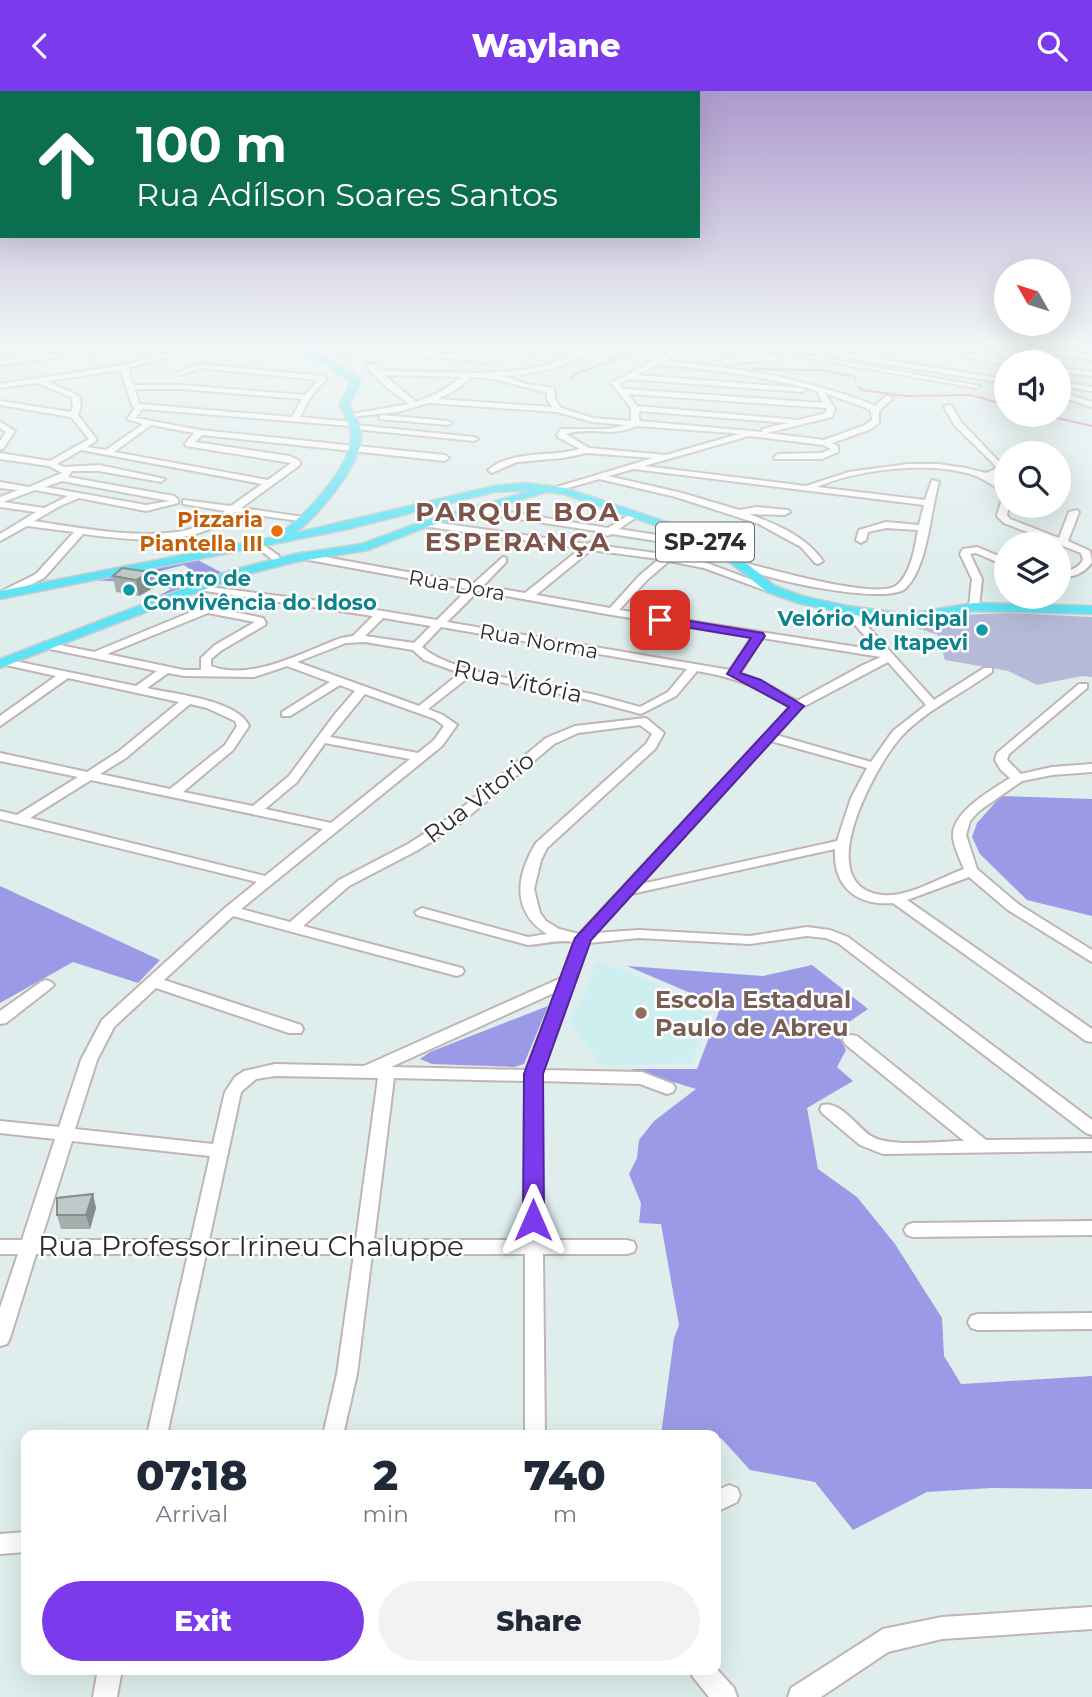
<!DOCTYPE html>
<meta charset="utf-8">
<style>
body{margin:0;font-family:Montserrat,sans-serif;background:#f2f2f3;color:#1f2937;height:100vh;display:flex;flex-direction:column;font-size:26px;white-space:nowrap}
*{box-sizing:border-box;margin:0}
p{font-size:23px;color:#747a83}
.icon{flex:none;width:38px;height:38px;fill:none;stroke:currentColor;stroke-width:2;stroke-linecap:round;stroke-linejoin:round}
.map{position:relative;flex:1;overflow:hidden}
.details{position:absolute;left:21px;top:1339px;width:700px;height:245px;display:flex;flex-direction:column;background:#fff;border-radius:14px;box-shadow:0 7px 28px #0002}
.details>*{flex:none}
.hud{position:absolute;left:0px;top:0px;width:700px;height:147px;box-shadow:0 7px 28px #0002;background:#0b6e4f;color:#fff;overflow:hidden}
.needle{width:46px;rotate:309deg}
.tools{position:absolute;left:994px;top:168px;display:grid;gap:14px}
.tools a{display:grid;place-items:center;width:77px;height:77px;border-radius:50%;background:#fff;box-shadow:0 7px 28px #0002;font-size:35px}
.pin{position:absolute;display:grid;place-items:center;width:60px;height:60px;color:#fff;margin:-30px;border-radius:14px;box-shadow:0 4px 10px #0006}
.me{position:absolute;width:77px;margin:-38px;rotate:0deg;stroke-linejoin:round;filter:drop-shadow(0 0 5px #0008)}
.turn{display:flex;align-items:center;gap:24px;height:147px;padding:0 21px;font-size:32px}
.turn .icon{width:91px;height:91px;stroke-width:2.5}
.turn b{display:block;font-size:49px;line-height:60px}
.eta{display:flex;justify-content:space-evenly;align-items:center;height:119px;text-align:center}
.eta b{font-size:42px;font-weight:800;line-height:49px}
.cta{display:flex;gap:14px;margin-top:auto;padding:14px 21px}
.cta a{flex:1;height:80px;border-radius:42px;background:#7c3aed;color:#fff;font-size:28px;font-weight:800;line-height:80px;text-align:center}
.cta a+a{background:#f2f2f3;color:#1f2937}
header{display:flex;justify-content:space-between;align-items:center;height:91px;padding:0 21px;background:#7c3aed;color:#fff;font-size:32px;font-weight:800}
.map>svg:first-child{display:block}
</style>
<header><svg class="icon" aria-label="back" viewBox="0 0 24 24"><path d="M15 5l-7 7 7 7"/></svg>Waylane<svg class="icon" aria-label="search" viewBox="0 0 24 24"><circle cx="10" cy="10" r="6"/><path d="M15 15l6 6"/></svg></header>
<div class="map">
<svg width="1092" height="1606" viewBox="0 0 1092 1606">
<rect width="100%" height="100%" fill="#dfeeed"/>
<path fill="#ceeff0" d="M596,872L618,877L712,916L691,972L601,975L568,928L581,913Z"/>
<g fill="#9b9ae6">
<path d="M198,469L224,483L157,506L171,498L164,495L192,484L194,481L184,474L149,483L157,488L150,492L88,489Z"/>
<path d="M1001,705L1092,708V825L1027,809L980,763L972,746L977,732Z"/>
<path d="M0,795L160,869L138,892L73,871L0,912Z"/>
<path d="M812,874L868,918L836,940L846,959L837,976L853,990L807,1017L818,1078L857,1106L895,1153L942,1227L944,1265L961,1293L1092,1285V1398L991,1397L927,1401L853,1439L815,1391L750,1379L721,1347L716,1350V1344H661L674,1247L679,1234L661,1133L639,1132L641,1112L629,1083L637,1067L639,1049L654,1030L696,998L631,978H697L721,915L627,875L763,885Z"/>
<path d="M548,915L524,973L514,976L432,973L420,968L430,961Z"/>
</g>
<path fill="#b5bad8" d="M1010,522L1092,526V586L1082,585L1037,594L1008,580L945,569L938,544L917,537L958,524Z"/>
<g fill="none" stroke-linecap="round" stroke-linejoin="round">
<g stroke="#f270a2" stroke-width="2">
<path d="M753,278L822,279L855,286L856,290"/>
<path d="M570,288L576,283L630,262L639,252"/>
<path d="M858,295L862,299L905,305L971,304L1006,314"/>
<path d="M1044,324L1092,335"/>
</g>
<g stroke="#c0b5b2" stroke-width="4">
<g id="minor">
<path d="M13,252H32L0,258V254Z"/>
<path d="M137,252H157L0,274V270Z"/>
<path d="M300,252H316L301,256L298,254Z"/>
<path d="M488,252H509L580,261L595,252H603C575,275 539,283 503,285L526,293L554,297L555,308L561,317L593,327L631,330V317L611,292L669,262L672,252H678L679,261L664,270C720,275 776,282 829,299C844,303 861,308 875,315L886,305L893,307L879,320V332L871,338L832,352L838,355V361L822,368H775L774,366L778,363L821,362L831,358L823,354L749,345L644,375L806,395L849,381L908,373H938L966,377L985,382L994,379L996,376L991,370L955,335L944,316L948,314H951L961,331L1004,376L1001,383L993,385L1006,394V401C992,395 983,386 967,382C925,371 858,378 817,396L925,409L932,389L939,391C930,421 928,475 906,497C888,515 760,488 740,475L745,472C771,478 879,510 897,494C911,483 915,456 918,439L886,437L868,441L866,449L861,452L856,449L859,439L886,431L919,434L924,414L634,378L608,385L682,402L739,419L757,416L788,419L790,421L785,424L749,423C778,434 805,445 823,470L818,473L815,472L801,456L759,433L676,406L599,388L554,401L550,398L653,367L587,362L563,367L517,371L492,382L488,379C514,358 550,367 580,358L558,346L557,344L561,338H609L626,334L592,331L557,321L429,312L397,321L350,326L346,324L409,313L385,295L368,277V273H374L380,280C444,279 514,291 575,264L537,260L479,273L476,270L373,260L326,270L322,268L382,254L385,257L488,267L525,258ZM657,274C711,278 765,285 817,300L823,312L624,298L619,293L628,288L802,301L806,299L802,297L636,284ZM384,284L462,286L440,301L416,311ZM471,286C497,286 521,297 547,301V308L552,316L438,308L459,297ZM825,302L866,317L871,320L872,329L865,334L824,349L767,342L832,326L835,318ZM628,303L827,317V318L826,322L798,329L637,315ZM639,320L788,332L762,338V341L639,330ZM637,335L732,342L739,343L666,364L589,357L566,343C589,335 612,347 637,335Z"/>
<path d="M723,252H739L980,295L976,297Z"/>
<path d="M786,252H800L867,266L1006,288V292L867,270Z"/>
<path d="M894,252L1006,269L1010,271L1006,273L883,253Z"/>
<path d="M990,252H1008L1092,265V269Z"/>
<path d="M180,259H263L267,261L263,263H180L128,277L133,294H181L305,304L318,289L200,277L181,284L177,282L199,273L323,285L327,287L310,307L300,326L353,331L356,334L474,346L478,348L474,350L355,338L351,335L142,318L136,327L200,339L445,364L449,367L445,370L202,344L195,351L290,365L300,370V374L241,417L304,426L307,427V431L235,421C228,426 220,433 212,437C173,455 124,448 83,443L44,487L7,505H0V501L36,483L74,441L27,435L0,450V443L36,421L0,416V406L18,399L0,397V391L29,396L62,382L49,375L0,368V362L50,370L89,348L71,326L0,314V310L71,321L73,315L71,306L37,292L0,297V293L124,274ZM121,279L132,315L135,317L127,328L143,333L106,359L87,356L97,349L78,324L81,315L79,305L47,290ZM135,298H181L302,308L292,326L139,313ZM151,334L194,342L185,353L186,355L291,372L268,389L114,361ZM81,359L262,393L231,415L183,409V413L225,420C219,424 213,429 207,432C164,454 81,437 34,430L60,415L79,407L146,420L178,412V408L174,405L68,386L72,380H99L161,391L165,388L99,374L64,376L57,373ZM62,390L170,410L146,414L45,396ZM35,399L68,405L44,417L3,411Z"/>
<path d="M778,265L781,269L727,272L723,270L727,268Z"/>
<path d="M1059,277L1092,281V285L1059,281Z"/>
<path d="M1059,291L1092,296V300L1059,295Z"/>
<path d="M1059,300L1092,311V316L1059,305Z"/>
<path d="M383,324L448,330L452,332L448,334L380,328L379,326Z"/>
<path d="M0,331L15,340L3,358H0V350L6,341L0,337Z"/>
<path d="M1006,404V415H1009L1007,424L1010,428L1059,447L1069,421L1077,419L1079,421L1068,450L1090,460L1092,471C1084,483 1073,486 1059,487V481C1069,480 1078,478 1083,469L1081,462L1004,432L997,425L1002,407Z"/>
<path d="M476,416L608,437L632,422L635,423V427L619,438L714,453L719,456L714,459L612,443L607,445L603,441L473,421V417Z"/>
<path d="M425,430L587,453L591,451L596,454L678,465L707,472L776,498L767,500L704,477L669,470L647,489L619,519L877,559L842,519L847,516L851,517L934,609L984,577H992V581C962,603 925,619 900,647C875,676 809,795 882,804C908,807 939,787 964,778C960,768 954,756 953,746C951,721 992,699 1010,687L1001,679L995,669L997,662L1079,593H1087V597L1009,663L1007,669L1021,683L1052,676L1092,673V681L1052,684L1022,690L979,720L970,730L966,744L977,778L1018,813L1092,859V871L1008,819L969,786L907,809L1092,938V951L1086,950L893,812C856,815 833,795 835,758L631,803L595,842L639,839L750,845L807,836L830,839L848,846L1092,1029V1044L1086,1042L838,852L826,847L807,845L750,853L639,847L589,852L543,979L642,981L673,993L675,997L673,1001L667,1003L640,993L541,990L543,1149H627L634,1151L636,1156L634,1161L627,1163H543L545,1344H525V1163H372L357,1283L343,1344H323L337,1283L354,1163H206L167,1344H147L188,1163H36L10,1247L7,1253L0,1255V1217L18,1163H0V1149H22L55,1048L0,1042V1030L59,1036L81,969L102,929L225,817L257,791L0,728V720L17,724L78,686L0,670V662L87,681L118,661L179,611L68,587L0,635V625L56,585L1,573L0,570L5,568L136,595L157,580L45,557L40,554L45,551L94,561L196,519L157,511L156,509L161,506L263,527L266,532L265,534L222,559L211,568V575C250,591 303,561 341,547L353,545L373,525L198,499L194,498V494L334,512L437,529L468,498L303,468L298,465L303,462L473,493L503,466L506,467V471L483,495L525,502L581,457L422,435L420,433ZM591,459L659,468L639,485L610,517L536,504ZM478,500L612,524L752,546L730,579L447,531ZM208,522L255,531L215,554L201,567V579H184L107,563ZM383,527L431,535L414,552L365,545ZM441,536L687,578L668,601L640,616C621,611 602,605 582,601C540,592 452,583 422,556ZM762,547L881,566L863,574L797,610L761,590L740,582ZM365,551L413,559L424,569L460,582L419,615L297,571L346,552ZM888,571L926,614L893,640L871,671L776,644L801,617ZM287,575L330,591L282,621V625H290L340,594L355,600L335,623L289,685L253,715L183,701L233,659L249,635C238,609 173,603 147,597L168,582L184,585L254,586ZM697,580C738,587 754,595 790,616L579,843L559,838L546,830L540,822L534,798L541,769L547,757L655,658L664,642L646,627L575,635L546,647L452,725L408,753L339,789L290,831L241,818L442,655L457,634L443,624L428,618L470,585L585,608L641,623L676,605ZM365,603L435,628L444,635L434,649L418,662L330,646ZM190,613L207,617L235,630L237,635L225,654L170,698L100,683L126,667ZM640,634L652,643L646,653L536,752C516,785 511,820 547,843L528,846L422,817L415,821L417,824L528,854C546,853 557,848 574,851L561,887L364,975L275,973L244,980L235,986L225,1001L213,1053L75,1038L97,969L114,936L156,897L289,942H301L303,938L301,934L164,889L233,825L457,885L462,883L464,880L462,877L303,835L349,795L418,759L462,731L554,653L578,642ZM771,650L867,677L851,707L837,750L641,793ZM325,652L410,668L331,732L265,718L297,691ZM91,689L323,738L265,785L30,727ZM556,901L526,979L391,976ZM275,985L378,987L356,1149H209L241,1001L256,988ZM394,987L525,990V1149H374ZM72,1050L210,1065L191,1149H41Z"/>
<path d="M258,450L279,465V469H273L255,455V451Z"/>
<path d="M977,456L1006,468V475L976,462L970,463L982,488L979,516L974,519L969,516L972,488L960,463L963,458Z"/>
<path d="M46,889L51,891L54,894L51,897L6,932L0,933V920L41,891Z"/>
<path d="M851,944L857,945L986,1049L1092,1048V1060L883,1063L860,1054L822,1022L820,1018L822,1014C840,1009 857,1036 871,1045C890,1057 941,1050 964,1050L845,953L843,949L845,945Z"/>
<path d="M1092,1130V1144L913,1146L907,1144L904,1139L907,1134L913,1132Z"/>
<path d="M1092,1222V1238L978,1239L971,1237L968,1231L971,1225L978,1223Z"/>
<path d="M729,1394L737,1397L740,1404L737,1411L716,1421V1400Z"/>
<path d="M26,1441V1461L0,1463V1443Z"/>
<path d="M1092,1516V1538L942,1548L888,1561L821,1606H788L791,1597L883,1538L942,1526Z"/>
<path d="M716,1577L734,1597L737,1606H709L693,1586L689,1578Z"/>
<path d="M98,1578H122L117,1606H93Z"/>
</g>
</g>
<g stroke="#ccc" stroke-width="3">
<path id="major" d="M292,252H302L357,285L361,291L349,314C354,323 361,334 361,344C363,372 317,427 295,442L494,395L526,392L565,397L681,436L731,460L775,495L802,505L847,515L908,523L974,512L1092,515V523L974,520L908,531L847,523L798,512L767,501L723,466L673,440L563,403L547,401L429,435L368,459L295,471L240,485L0,577V568L232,479L295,463L362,453L421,431L534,399L494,401L348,438L0,508V500L279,445L280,442C305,425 351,377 351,345C351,334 344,323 339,314L351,291Z"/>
</g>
<use href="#minor" fill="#fff" fill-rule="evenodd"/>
<use href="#major" fill="#5ee3f4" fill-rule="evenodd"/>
</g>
<g fill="#a3aead">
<path d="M150,481L153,497L139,505L116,501L113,485Z"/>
<path d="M93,1103L96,1117L90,1138H61L57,1124Z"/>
</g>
<g fill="#858d8d">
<path d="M150,481L153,497L139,505L136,489Z"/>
<path d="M93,1103L96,1117L90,1138L86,1124Z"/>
</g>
<g fill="#becac9" stroke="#858d8d" stroke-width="2">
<path d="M122,477L150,481L136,489L113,485Z"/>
<path d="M93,1103L86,1124H57V1107Z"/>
</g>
<linearGradient id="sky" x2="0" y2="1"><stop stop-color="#ac99cc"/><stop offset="0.53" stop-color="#f1f7f7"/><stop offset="1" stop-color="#f1f7f7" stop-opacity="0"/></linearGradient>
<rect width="1092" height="477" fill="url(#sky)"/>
<path fill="#7c3aed" stroke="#51269a" stroke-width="2" d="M660,525L763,542L765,545L740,582L761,589L804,615L591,849L543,983L544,1129L541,1135L533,1137L526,1135L523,1129L524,983L575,847L789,616L727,583L751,547L656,531L654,529Z"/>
<circle fill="#e8710a" stroke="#fff" stroke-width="2.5" cx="277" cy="440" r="7"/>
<g fill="#0f9aa8" stroke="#fff" stroke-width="2.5">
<circle cx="129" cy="499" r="7"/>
<circle cx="982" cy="539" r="7"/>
</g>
<circle fill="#8d6e63" stroke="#fff" stroke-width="2.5" cx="641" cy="922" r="7"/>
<g text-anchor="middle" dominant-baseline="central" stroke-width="5" stroke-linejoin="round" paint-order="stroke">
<g font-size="21" font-weight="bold" fill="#c56008" stroke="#fff" text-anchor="end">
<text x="263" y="428">Pizzaria<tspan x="263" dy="24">Piantella III</tspan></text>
</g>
<g font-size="21" font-weight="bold" fill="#0d838f" stroke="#fff" text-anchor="start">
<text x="143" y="487">Centro de<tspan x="143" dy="24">Convivência do Idoso</tspan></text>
<text x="968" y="527" text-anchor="end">Velório Municipal<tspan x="968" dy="24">de Itapevi</tspan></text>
</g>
<g font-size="21" fill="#2c2c2c" stroke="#fff">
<text transform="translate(457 494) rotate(10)">Rua Dora</text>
<text transform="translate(539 550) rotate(10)">Rua Norma</text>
</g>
<rect fill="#fff" stroke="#6b6b6b" stroke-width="2" x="656" y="431.5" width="98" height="39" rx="5"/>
<g font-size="23" font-weight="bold" fill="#2c2c2c">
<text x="705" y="451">SP-274</text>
</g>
<g font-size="24" fill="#2c2c2c" stroke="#fff">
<text transform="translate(518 590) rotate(12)">Rua Vitória</text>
<text transform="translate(479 706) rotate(-38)">Rua Vitorio</text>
</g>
<g font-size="24" font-weight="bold" fill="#785e54" stroke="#fff" text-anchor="start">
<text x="655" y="908">Escola Estadual<tspan x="655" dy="28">Paulo de Abreu</tspan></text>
</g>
<g font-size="26" font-weight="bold" letter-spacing="2" fill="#7f544b" stroke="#fff">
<text x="518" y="421">PARQUE BOA<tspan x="518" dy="30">ESPERANÇA</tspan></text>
</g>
<g font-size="28" fill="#2c2c2c" stroke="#fff">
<text x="251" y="1155">Rua Professor Irineu Chaluppe</text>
</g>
</g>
</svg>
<div class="tools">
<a><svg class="needle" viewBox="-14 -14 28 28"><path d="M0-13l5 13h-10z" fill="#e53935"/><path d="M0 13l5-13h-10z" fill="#747a83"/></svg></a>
<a><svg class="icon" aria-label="sound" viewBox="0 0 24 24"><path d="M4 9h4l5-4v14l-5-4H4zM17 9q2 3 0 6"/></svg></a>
<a><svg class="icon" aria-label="search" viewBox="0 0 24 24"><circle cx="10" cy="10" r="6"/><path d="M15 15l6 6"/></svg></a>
<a><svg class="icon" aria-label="layers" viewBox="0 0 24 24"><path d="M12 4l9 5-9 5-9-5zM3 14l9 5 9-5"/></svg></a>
</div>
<div class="pin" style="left:660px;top:529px;background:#d93025"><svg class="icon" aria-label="arrive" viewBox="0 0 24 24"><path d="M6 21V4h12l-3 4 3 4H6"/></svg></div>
<svg class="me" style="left:533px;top:1129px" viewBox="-20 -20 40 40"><path d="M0-17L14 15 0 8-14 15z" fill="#7c3aed" stroke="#fff" stroke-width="4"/></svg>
<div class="hud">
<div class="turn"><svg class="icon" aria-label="ahead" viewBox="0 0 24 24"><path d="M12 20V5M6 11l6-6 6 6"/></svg><div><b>100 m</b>Rua Adílson Soares Santos</div></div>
</div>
<section class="details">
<div class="eta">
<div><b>07:18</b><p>Arrival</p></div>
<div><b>2</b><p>min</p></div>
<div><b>740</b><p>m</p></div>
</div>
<div class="cta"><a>Exit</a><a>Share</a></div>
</section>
</div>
